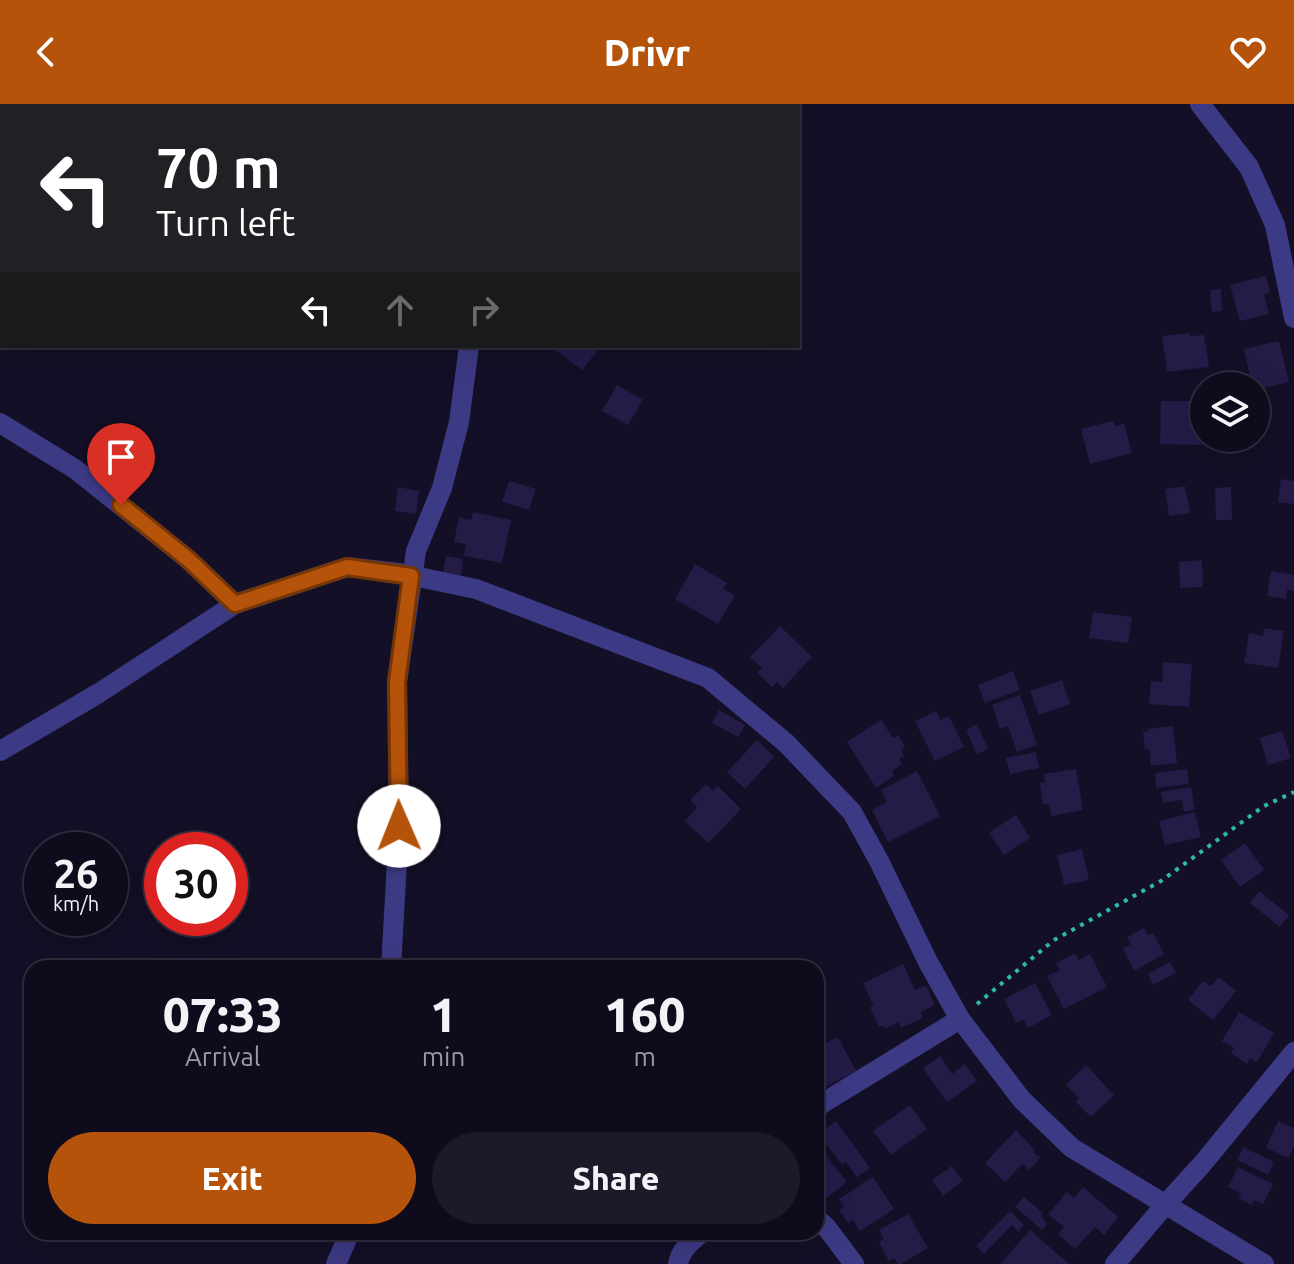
<!DOCTYPE html>
<style>
body{margin:0;font-family:Ubuntu,sans-serif;background:#1c1929;color:#f1f3f6;height:100vh;display:flex;flex-direction:column;font-size:30px;white-space:nowrap}
*{box-sizing:border-box;margin:0}
p{font-size:26px;color:#9b9ba3}
.icon{flex:none;width:44px;height:44px;fill:none;stroke:currentColor;stroke-width:2;stroke-linecap:round;stroke-linejoin:round}
.map{position:relative;flex:1;overflow:hidden}
.panel{position:absolute;left:24px;top:856px;width:800px;height:280px;display:flex;flex-direction:column;background:#0e0b1c;border-radius:24px;box-shadow:0 8px 32px #0002,0 0 0 2px #2e2b3b}
.panel>*{flex:none}
.hud{position:absolute;left:0px;top:0px;width:800px;height:244px;box-shadow:0 8px 32px #0002,0 0 0 2px #2e2b3b;background:#202124;color:#fff;overflow:hidden}
.tools{position:absolute;left:1190px;top:268px;display:grid;gap:16px}
.tools a{display:grid;place-items:center;width:80px;height:80px;border-radius:50%;background:#0e0b1c;box-shadow:0 8px 32px #0002,0 0 0 2px #2e2b3b;font-size:40px}
.speed{position:absolute;left:24px;top:728px;display:flex;gap:16px;font-size:40px;font-weight:700;text-align:center}
.speed>*{display:grid;place-content:center;width:104px;height:104px;border-radius:50%;background:#0e0b1c;box-shadow:0 8px 32px #0002,0 0 0 2px #2e2b3b;line-height:1}
.speed small{font-size:20px;font-weight:400}
.speed .limit{border:12px solid #d22;background:#fff;color:#111}
.pin{position:absolute;display:grid;place-items:center;width:68px;height:68px;color:#fff;margin:-82px -34px;border-radius:50% 50% 50% 0;rotate:-45deg;box-shadow:0 0 8px #0007}
.pin .icon{rotate:45deg}
.me{position:absolute;width:88px;margin:-44px;rotate:359deg;stroke-linejoin:round;filter:drop-shadow(0 0 6px #0008)}
.turn{display:flex;align-items:center;gap:28px;height:168px;padding:0 24px;font-size:36px}
.turn .icon{width:104px;height:104px;stroke-width:2.5}
.turn b{display:block;font-size:56px;line-height:68px}
.lanes{display:flex;align-items:center;height:76px;padding:0 24px;background:#0003;justify-content:center;gap:40px;direction:ltr}
.lanes .off{opacity:.35}
.eta{display:flex;justify-content:space-evenly;align-items:center;height:136px;text-align:center}
.eta b{font-size:48px;font-weight:800;line-height:56px}
.cta{display:flex;gap:16px;margin-top:auto;padding:16px 24px}
.cta a{flex:1;height:92px;border-radius:48px;background:#b45309;color:#fff;font-size:32px;font-weight:800;line-height:92px;text-align:center}
.cta a+a{background:#1c1929;color:#f1f3f6}
header{display:flex;justify-content:space-between;align-items:center;height:104px;padding:0 24px;background:#b45309;color:#fff;font-size:36px;font-weight:800}
.map>svg:first-child{display:block}
</style>
<header><svg class="icon" aria-label="back" viewBox="0 0 24 24"><path d="M15 5l-7 7 7 7"/></svg>Drivr<svg class="icon" aria-label="heart" viewBox="0 0 24 24"><path d="M12 20l-8-8c-3-5 5-10 8-4 3-6 11-1 8 4z"/></svg></header>
<div class="map">
<svg width="1294" height="1160" viewBox="0 0 1294 1160">
<rect width="100%" height="100%" fill="#130f26"/>
<g fill="#241b47">
<path d="M1266,172L1270,189L1264,191L1269,210L1240,217L1230,181Z"/>
<path d="M1221,185L1222,207L1212,208L1210,186Z"/>
<path d="M1190,229V232L1204,231L1209,263L1167,268L1162,232Z"/>
<path d="M1279,237L1289,278L1256,286V282H1252L1244,245Z"/>
<path d="M557,242H593L598,246L582,266L554,245Z"/>
<path d="M617,281L643,296L628,321L602,307Z"/>
<path d="M1161,297H1191V306H1204V341L1160,340Z"/>
<path d="M1113,317L1115,322L1124,320L1132,349L1090,360L1081,325Z"/>
<path d="M1281,375L1294,377V400L1278,398Z"/>
<path d="M509,377L536,385L529,406L502,398Z"/>
<path d="M1185,382L1190,409L1169,412L1165,385Z"/>
<path d="M398,383L419,387L416,410L395,407Z"/>
<path d="M1231,383L1232,416H1216L1215,384Z"/>
<path d="M473,408L511,416L502,459L464,452L466,440L454,438L459,413L471,416Z"/>
<path d="M446,452L463,455L460,476L442,474Z"/>
<path d="M1202,456L1203,483L1180,484L1179,458Z"/>
<path d="M695,460L727,479L723,485L735,491L718,520L675,495Z"/>
<path d="M1271,467L1294,471V487L1287,486L1286,495L1267,492Z"/>
<path d="M1093,508L1132,513L1128,539L1089,534Z"/>
<path d="M780,522L812,553L783,584L777,578L772,583L757,569L762,564L750,553Z"/>
<path d="M1264,524L1284,527L1278,564L1244,559L1249,529L1263,532Z"/>
<path d="M1163,558L1192,560L1189,603L1149,600L1151,577L1162,578Z"/>
<path d="M1013,567L1020,586L985,599L978,581Z"/>
<path d="M1062,576L1070,600L1039,611L1030,587Z"/>
<path d="M1020,591L1037,641L1017,648L1008,622L1000,625L992,601Z"/>
<path d="M719,606L745,621L738,633L712,619Z"/>
<path d="M936,607L941,616L949,612L964,643L935,657L915,617Z"/>
<path d="M881,616L893,634L898,631L905,643L901,646L904,652L899,655L902,660L892,667L894,672L876,684L847,638Z"/>
<path d="M977,620L988,645L977,650L966,626Z"/>
<path d="M1173,622L1177,659L1151,662L1149,645H1145L1143,628H1148L1147,625Z"/>
<path d="M1282,627L1291,654L1268,661L1260,634Z"/>
<path d="M757,636L774,653L745,685L727,668Z"/>
<path d="M1036,648L1039,664L1010,670L1006,654Z"/>
<path d="M1076,665L1083,706L1052,712L1049,700L1043,701L1040,679L1045,678L1044,670Z"/>
<path d="M1187,665L1189,680L1156,684L1155,669Z"/>
<path d="M917,667L940,712L888,738L872,706L887,698L881,686Z"/>
<path d="M706,680L713,687L718,682L741,705L708,739L685,717L697,703L690,696Z"/>
<path d="M1191,683L1195,706L1184,708L1182,696L1163,699L1161,688Z"/>
<path d="M1195,708L1201,733L1165,741L1159,717Z"/>
<path d="M1016,711L1030,734L1004,751L989,729Z"/>
<path d="M1245,739L1264,766L1240,783L1221,756Z"/>
<path d="M1082,745L1089,776L1064,781L1057,751Z"/>
<path d="M1259,787L1289,811L1280,823L1250,799Z"/>
<path d="M1144,824L1148,831L1153,829L1164,850L1134,867L1123,845L1131,840L1127,833Z"/>
<path d="M1075,849L1079,856L1090,850L1107,883L1064,905L1047,872L1060,866L1056,859Z"/>
<path d="M1170,858L1176,869L1153,881L1148,870Z"/>
<path d="M903,860L915,886L926,881L935,901L921,908L923,914L901,924L899,918L885,925L883,922L879,923L870,903L874,902L863,879Z"/>
<path d="M1219,873L1236,887L1213,916L1188,896L1203,877L1211,882Z"/>
<path d="M1035,879L1052,911L1028,924L1023,915L1016,919L1004,895Z"/>
<path d="M1239,908L1274,929L1257,958L1250,954L1247,960L1231,949L1234,944L1222,937Z"/>
<path d="M838,933L856,967L816,988V944Z"/>
<path d="M940,952L952,970L965,960L977,977L947,998L923,964Z"/>
<path d="M1086,961L1114,991L1091,1013L1076,998L1079,994L1066,981Z"/>
<path d="M910,1001L927,1025L891,1051L873,1027Z"/>
<path d="M836,1017L870,1064L857,1073L846,1058L842,1061L819,1030Z"/>
<path d="M1278,1017L1294,1024V1042L1289,1054L1266,1044Z"/>
<path d="M1016,1026L1035,1046L1033,1048L1040,1054L1029,1066L1022,1060L1005,1078L985,1059Z"/>
<path d="M1243,1043L1274,1058L1268,1071L1237,1056Z"/>
<path d="M822,1046L847,1078L822,1098L816,1091V1050Z"/>
<path d="M952,1062L963,1077L943,1092L932,1076Z"/>
<path d="M1238,1063L1273,1080L1263,1100L1254,1096L1252,1101L1238,1094L1241,1089L1228,1083Z"/>
<path d="M873,1073L894,1105L860,1127L853,1116L848,1119L839,1106L844,1103L839,1095Z"/>
<path d="M1083,1083L1118,1113L1104,1131L1095,1123L1075,1145L1058,1130L1064,1123L1048,1110L1067,1088L1074,1094Z"/>
<path d="M1024,1093L1043,1109L1041,1112L1047,1120L1042,1126L1015,1103Z"/>
<path d="M1010,1107L1024,1121L1018,1128L1012,1121L984,1150L976,1142Z"/>
<path d="M908,1110L928,1144L901,1160H898L894,1154L889,1157L879,1138L884,1135L879,1126Z"/>
<path d="M1030,1126L1069,1160H1000Z"/>
<path d="M605,1128H637L635,1133L629,1130L626,1137Z"/>
</g>
<g fill="none" stroke-linecap="round" stroke-linejoin="round">
<path stroke="#2fb8b0" stroke-width="4" stroke-dasharray="4 6" stroke-linecap="butt" d="M977,900L1054,836L1161,777L1264,702L1294,688"/>
<g stroke="#3d3a85" stroke-width="20">
<path d="M1200,0L1249,63L1275,121L1294,214"/>
<path d="M529,2V0"/>
<path d="M0,319L75,365L189,456L235,500"/>
<path d="M0,647L99,589L235,500L347,463L399,469L476,485L708,574L786,639L852,708L879,757L928,858L960,915L1022,996L1072,1044L1264,1160"/>
<path d="M391,864L399,722L397,578L416,447L442,384L459,318L469,242"/>
<path d="M816,1005L823,999L960,915"/>
<path d="M816,1114L827,1124L854,1160"/>
<path d="M336,1160L350,1128"/>
<path d="M678,1160C680,1146 692,1136 703,1128"/>
<path d="M1115,1160L1165,1101L1204,1058L1294,948"/>
</g>
</g>
<g fill="none" stroke-linecap="round" stroke-linejoin="round">
<g stroke="#753606" stroke-width="20">
<path id="route" d="M121,401L189,456L235,500L347,463L411,472L397,578L399,722"/>
</g>
<use href="#route" stroke="#b45309" stroke-width="14"/>
</g>
</svg>
<div class="tools">
<a><svg class="icon" aria-label="layers" viewBox="0 0 24 24"><path d="M12 4l9 5-9 5-9-5zM3 14l9 5 9-5"/></svg></a>
</div>
<div class="speed"><div>26<small>km/h</small></div><div class="limit">30</div></div>
<div class="pin" style="left:121px;top:401px;background:#d93025"><svg class="icon" aria-label="arrive" viewBox="0 0 24 24"><path d="M6 21V4h12l-3 4 3 4H6"/></svg></div>
<svg class="me" style="left:399px;top:722px" viewBox="-20 -20 40 40"><circle r="19" fill="#fff"/><path d="M0-13L10 11 0 6-10 11z" fill="#b45309"/></svg>
<div class="hud">
<div class="turn"><svg class="icon" aria-label="left" viewBox="0 0 24 24"><path d="M17 20v-9H6M10 6l-5 5 5 5"/></svg><div><b>70 m</b>Turn left</div></div>
<div class="lanes"><svg class="icon" aria-label="left" viewBox="0 0 24 24"><path d="M17 20v-9H6M10 6l-5 5 5 5"/></svg><svg class="icon off" aria-label="ahead" viewBox="0 0 24 24"><path d="M12 20V5M6 11l6-6 6 6"/></svg><svg class="icon off" aria-label="right" viewBox="0 0 24 24"><path d="M7 20v-9h11M14 6l5 5-5 5"/></svg></div>
</div>
<section class="panel">
<div class="eta">
<div><b>07:33</b><p>Arrival</p></div>
<div><b>1</b><p>min</p></div>
<div><b>160</b><p>m</p></div>
</div>
<div class="cta"><a>Exit</a><a>Share</a></div>
</section>
</div>
